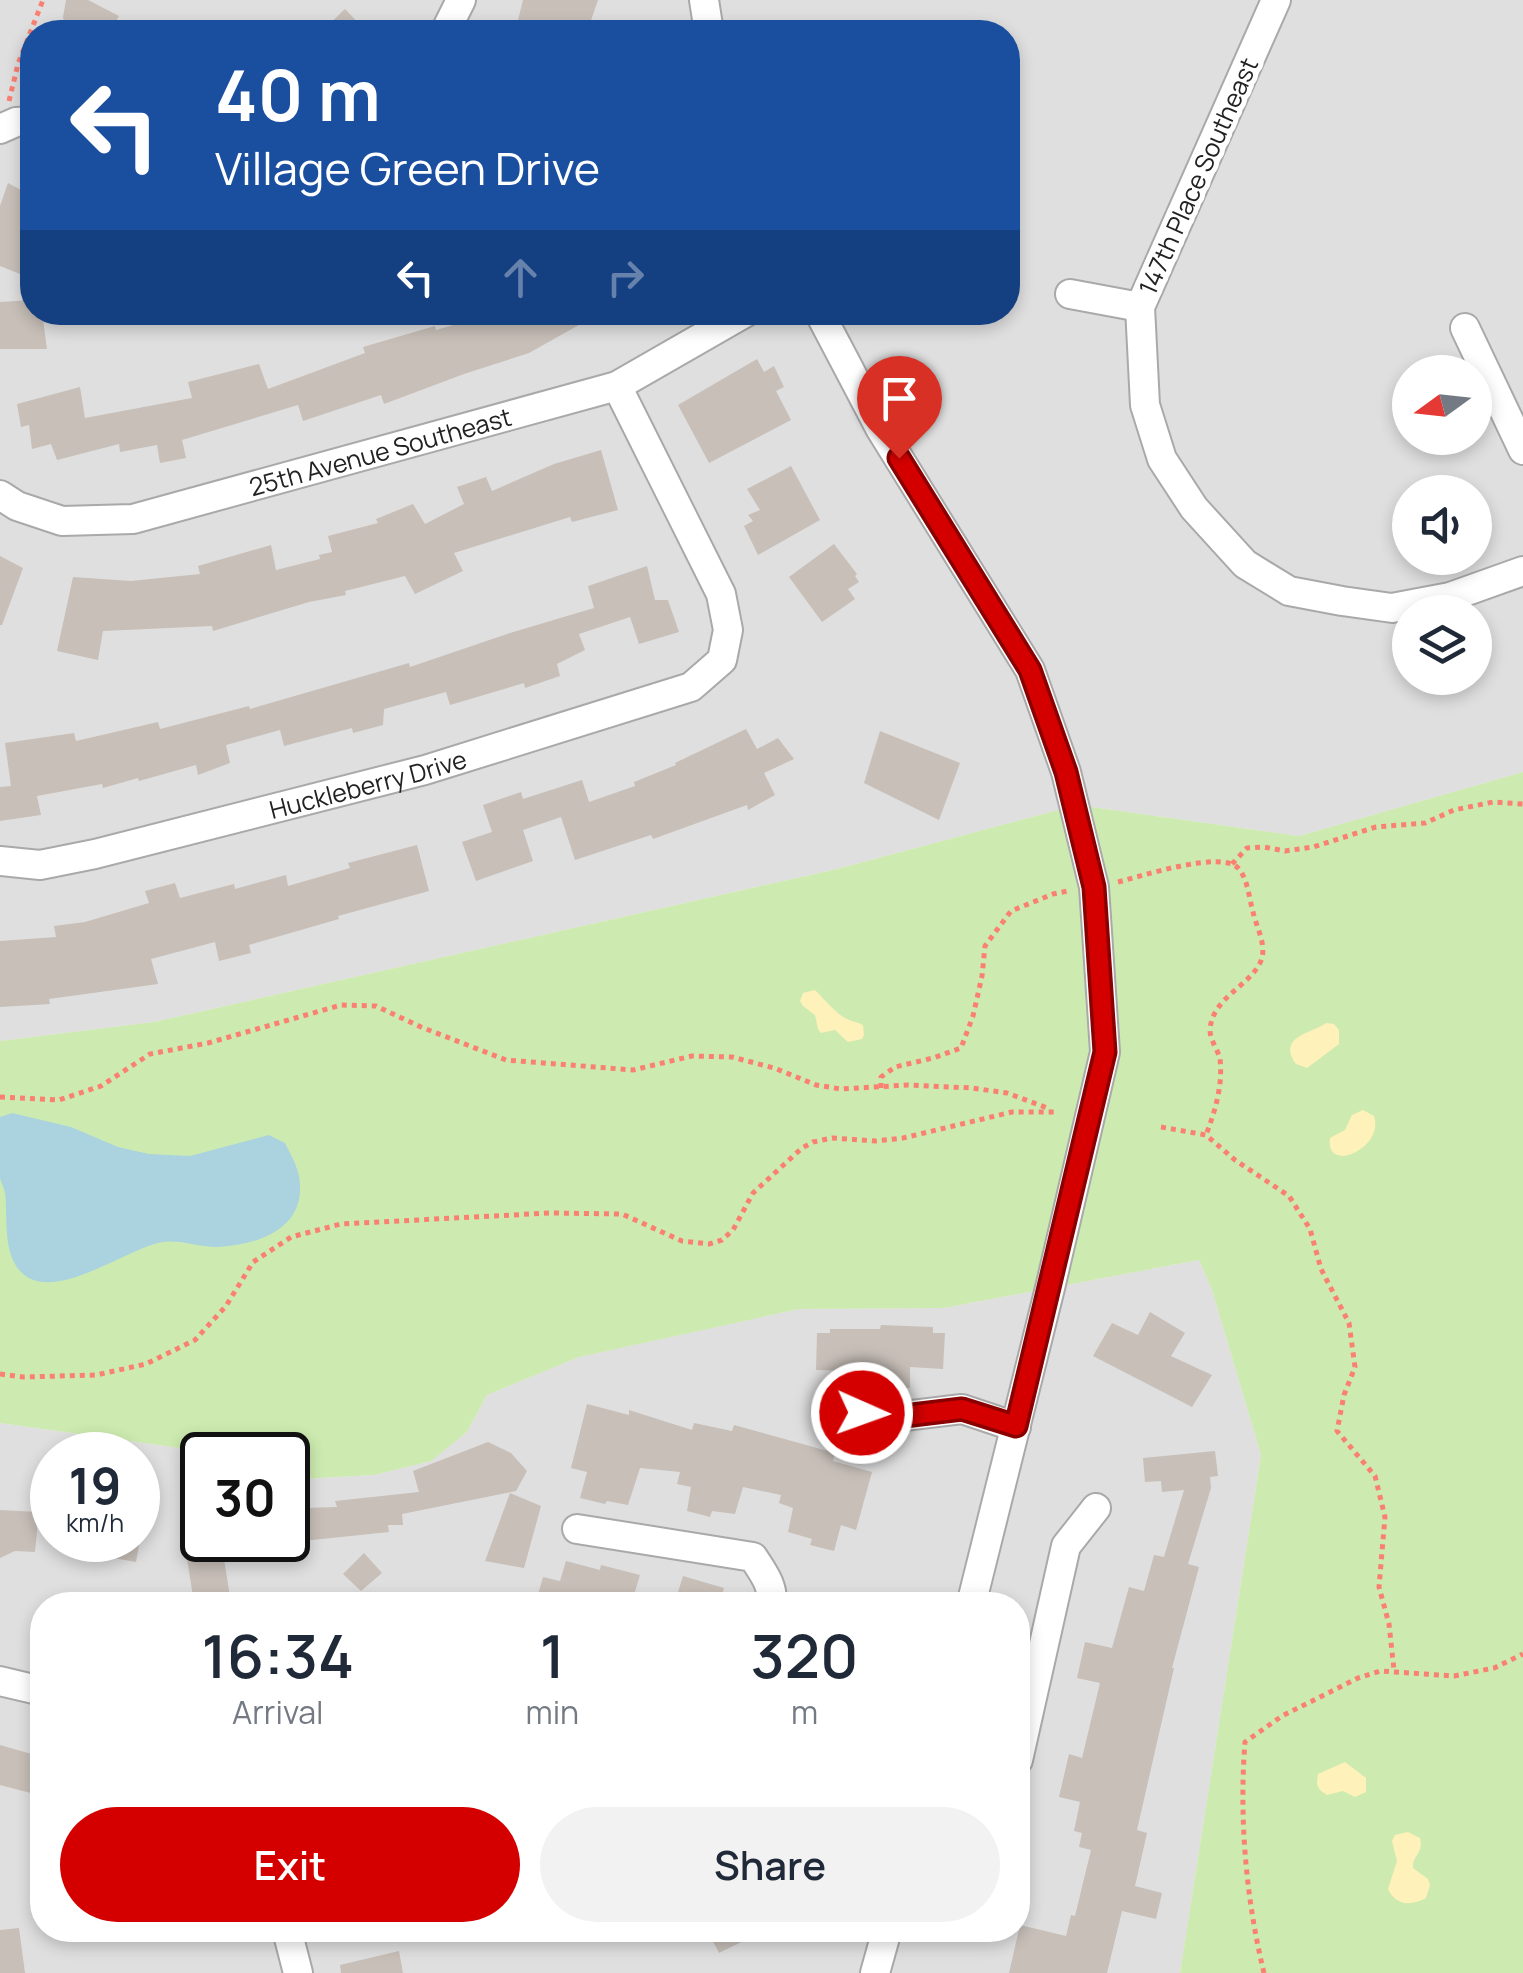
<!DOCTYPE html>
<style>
body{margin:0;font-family:Manrope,sans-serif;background:#f2f2f3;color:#1f2937;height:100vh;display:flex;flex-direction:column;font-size:38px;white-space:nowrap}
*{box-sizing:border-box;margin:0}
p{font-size:32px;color:#747a83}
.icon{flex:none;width:55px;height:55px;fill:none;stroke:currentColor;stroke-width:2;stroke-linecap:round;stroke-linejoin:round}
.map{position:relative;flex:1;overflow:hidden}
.drawer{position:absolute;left:30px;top:1592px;width:1000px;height:350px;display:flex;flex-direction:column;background:#fff;border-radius:40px;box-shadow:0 5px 15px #0003}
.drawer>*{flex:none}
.top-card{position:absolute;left:20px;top:20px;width:1000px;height:305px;border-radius:40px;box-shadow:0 5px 15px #0003;background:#1a4fa0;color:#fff;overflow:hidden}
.needle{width:65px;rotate:255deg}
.tools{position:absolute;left:1392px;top:355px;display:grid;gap:20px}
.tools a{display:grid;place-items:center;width:100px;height:100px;border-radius:50%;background:#fff;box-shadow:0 5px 15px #0003;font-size:50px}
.speed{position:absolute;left:30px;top:1432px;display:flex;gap:20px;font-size:50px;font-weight:700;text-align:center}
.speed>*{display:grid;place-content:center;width:130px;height:130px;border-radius:50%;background:#fff;box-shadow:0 5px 15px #0003;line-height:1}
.speed small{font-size:25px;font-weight:400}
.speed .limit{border:5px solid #111;border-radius:15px;background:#fff;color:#111}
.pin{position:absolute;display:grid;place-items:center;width:85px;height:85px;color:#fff;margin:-102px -42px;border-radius:50% 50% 50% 0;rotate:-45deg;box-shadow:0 0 10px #0007}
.pin .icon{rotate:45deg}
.me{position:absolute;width:110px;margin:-55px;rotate:92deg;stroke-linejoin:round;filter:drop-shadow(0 0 8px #0008)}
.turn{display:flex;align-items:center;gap:35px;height:210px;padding:0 30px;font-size:45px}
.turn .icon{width:130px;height:130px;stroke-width:2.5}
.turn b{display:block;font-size:70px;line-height:85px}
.lanes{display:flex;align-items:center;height:95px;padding:0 30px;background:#0003;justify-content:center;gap:50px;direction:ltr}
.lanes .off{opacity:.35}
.eta{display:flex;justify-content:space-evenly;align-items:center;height:170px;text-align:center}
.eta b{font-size:60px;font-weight:600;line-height:70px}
.cta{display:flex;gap:20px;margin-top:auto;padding:20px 30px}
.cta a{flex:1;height:115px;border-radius:60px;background:#d40000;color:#fff;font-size:40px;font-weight:600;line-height:115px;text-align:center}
.cta a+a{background:#f2f2f3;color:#1f2937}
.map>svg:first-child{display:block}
</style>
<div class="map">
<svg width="1523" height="1973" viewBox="0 0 1523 1973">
<rect width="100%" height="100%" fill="#f2efe9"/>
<g fill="#e0dfdf" fill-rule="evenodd">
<path d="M0,0H1523V772L1299,836L1077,805L837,869L154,1022L0,1041ZM32,32H1008V312H32ZM1410,372H1475V438H1410ZM1410,492H1475V558H1410ZM1410,612H1475V678H1410Z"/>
<path d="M1199,1260L1212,1290L1261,1455L1180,1973H0V1423L216,1453L255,1455H202V1540H288V1469L302,1479L374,1475L430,1461L467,1432L487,1395L578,1357L799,1309L944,1308ZM52,1455H138V1540H52ZM42,1605H1018V1930H42Z"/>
</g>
<path fill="#cdebb0" d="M1523,772V1973H1180L1261,1455L1212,1290L1199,1260L944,1308L799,1309L579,1357L487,1395L467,1432L431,1461L374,1475L302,1479L288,1469V1455L216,1453L0,1423V1041L154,1022L837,869L1077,805L1299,836Z"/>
<g fill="#fff1ba">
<path d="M815,990C823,998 837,1015 847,1019C852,1022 858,1022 863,1025L864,1035L862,1039L848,1042L835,1030L821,1033L818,1029L815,1015L803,1006L800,1001L803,993Z"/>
<path d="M1326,1023L1334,1024L1339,1030V1044L1307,1068L1296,1064C1277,1036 1311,1034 1326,1023Z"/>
<path d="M1363,1110L1374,1116C1385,1148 1325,1175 1330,1138L1345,1130L1352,1115Z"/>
<path d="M1345,1762L1366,1778V1792L1355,1797L1343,1791L1327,1795C1317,1789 1316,1786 1318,1774Z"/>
<path d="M1408,1832L1420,1838C1424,1854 1412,1855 1413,1868L1428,1879L1430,1885L1426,1898C1411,1906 1396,1906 1388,1889L1397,1861L1392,1841L1395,1835Z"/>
</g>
<path fill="#aad3df" d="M12,1113L71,1127L118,1147L149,1154L190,1156L269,1135L285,1143C292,1157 300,1170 300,1186C302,1230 256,1245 219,1247C198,1248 179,1238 158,1243C124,1251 53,1303 22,1273C2,1254 8,1218 5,1193C4,1188 1,1183 0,1178C0,1162 0,1135 0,1117Z"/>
<g fill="#c7bfb8">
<path d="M66,0H88L119,16L110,32H66L63,17Z"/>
<path d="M523,0H598L587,32H515Z"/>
<path d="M345,9L367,32H321Z"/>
<path d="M8,183L32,196V253L28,251L20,274L0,266V206Z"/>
<path d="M32,300V312H42L47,349H0V302Z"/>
<path d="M499,312H602L529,353L464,374L384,404L381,395L303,421L298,405L182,440L186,458L160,463L157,445L120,452L119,444L57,460L51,444L32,449L29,425L21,427L17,404L80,387L85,418L192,398L188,382L259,364L268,389L365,353L363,347L435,326L436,330Z"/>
<path d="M757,359L764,372L774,366L784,387L776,391L791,420L709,463L678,405Z"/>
<path d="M601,450L618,510L572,522L570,517L454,553L463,571L415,594L405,576L345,591L346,595L309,602L213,631L212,626L103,631L98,660L57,651L73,577L131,581L200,574L198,566L271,545L276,570L320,559L319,555L332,552L328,536L378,523L376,519L413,504L425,524L464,504L457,487L486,477L492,491L554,464Z"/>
<path d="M791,466L820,520L758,555L744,526L753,521L748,515L760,510L747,489Z"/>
<path d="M834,544L857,574L855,576L859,582L848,589L855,599L822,622L789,577Z"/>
<path d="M0,556L23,568L2,625H0Z"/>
<path d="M647,566L655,600H668L679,632L639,644L630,617L579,634L585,650L557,664L560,676L525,688L524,683L450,705L446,692L384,709L383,725L353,733L352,728L284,746L280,730L226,745L230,763L198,775L196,765L139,781L138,778L103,788L102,784L37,796L41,815L0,821V787L11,786L5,743L74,733L76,741L158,722L160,729L249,706L250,709L409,663L410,667L510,633L594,608L588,586Z"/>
<path d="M746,729L757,749L778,738L794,759L764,773L775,795L748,810L747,805L653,839L651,835L575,860L561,817L523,830L533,861L476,881L462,842L492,832L483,805L521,792L523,799L582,780L589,802L635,786L634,782L676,765L675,763Z"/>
<path d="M880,731L960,763L939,820L864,783Z"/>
<path d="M417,845L429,891L338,916L339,919L249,945L251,953L219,961L215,942L151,959L158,984L49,999L50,1004L0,1007V941L56,937L54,926L85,922L149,903L145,891L175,883L180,898L234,884L235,889L286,875L288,886L350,868L348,863Z"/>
<path d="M1150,1312L1185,1333L1171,1356L1212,1375L1192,1407L1093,1356L1112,1323L1138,1335Z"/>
<path d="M881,1325L933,1327V1333H945L943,1369L910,1367V1388L879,1387V1393H851L852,1371L816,1370L817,1333H830V1329H880Z"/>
<path d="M587,1404L629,1415V1410L692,1430L694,1423L732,1431L734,1425L835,1453L833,1461L872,1472L856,1530L841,1525L834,1551L810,1545L812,1539L788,1532L793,1508L779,1503L781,1495L743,1487L735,1514L712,1511L710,1517L687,1511L691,1487L677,1484L680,1472L640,1468L628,1505L607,1501L605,1504L580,1498L587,1472L571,1468Z"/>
<path d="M488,1442L511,1453L527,1471L516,1491L402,1514L403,1525H388L389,1532L303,1541L300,1522L307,1521L305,1508L337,1507L335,1501L419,1492L413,1471Z"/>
<path d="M1215,1451L1218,1476L1210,1477L1211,1488L1188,1564L1199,1567L1172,1668H1174L1137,1830L1147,1833L1135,1886L1162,1893L1156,1919L1122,1911L1107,1973H1009L1020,1925L1066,1936L1071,1915L1075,1916L1091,1850L1079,1847L1082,1833L1074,1831L1080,1802L1059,1797L1069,1754L1082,1758L1100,1683L1077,1678L1085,1642L1112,1648L1129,1587L1144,1591L1154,1555L1164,1557L1184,1490L1162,1492L1161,1481L1145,1482L1143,1458Z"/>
<path d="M510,1493L541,1506L524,1568L485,1561Z"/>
<path d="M0,1510L39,1512L35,1552L15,1551L0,1558Z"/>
<path d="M202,1510V1540H273L274,1553L224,1559L230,1597L194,1603L180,1514Z"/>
<path d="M70,1540H140L136,1562L69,1550Z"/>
<path d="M364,1553L382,1573L361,1591L343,1574Z"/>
<path d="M566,1561L600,1570L601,1565L640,1575L631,1605H535L543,1577L560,1581Z"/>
<path d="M683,1576L724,1588L719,1605H674Z"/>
<path d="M0,1745L42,1757V1796L0,1785Z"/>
<path d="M19,1928L25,1973H0V1930Z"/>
<path d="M707,1930H766L719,1953Z"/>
<path d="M399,1951L403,1973H341L340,1965Z"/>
</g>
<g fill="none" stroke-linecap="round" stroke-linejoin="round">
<g stroke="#a9a9a9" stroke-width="32">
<g id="minor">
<path d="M704,0L709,32"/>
<path d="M1276,0L1140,307L1145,405L1162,459L1194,508L1245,564L1289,591L1342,601L1392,608L1450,597L1523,571"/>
<path d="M445,32L461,0"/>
<path d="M0,129L16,122L32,121"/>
<path d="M1070,294L1140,307"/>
<path d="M819,312L880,428L1030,670L1066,772L1094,887L1105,1052L1050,1288L971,1605"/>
<path d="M1465,328L1523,450"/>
<path id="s1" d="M0,495L17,506L62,521L133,519L617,386L746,312"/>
<path id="s2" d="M0,861L40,865L95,854L425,770L691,687L722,660L728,630L721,594L617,386"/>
<path d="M861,1413L904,1416L962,1409L1016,1427"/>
<path d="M577,1529L753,1557C762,1571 775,1587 771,1605"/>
<path d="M0,1681L42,1691"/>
<path d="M1018,1760L1066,1546L1096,1508"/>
<path d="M287,1930L298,1973"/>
<path d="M875,1973L887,1930"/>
</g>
</g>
<g stroke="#fa8072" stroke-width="5" stroke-dasharray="5 5" stroke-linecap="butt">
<path d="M9,101L18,64L43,0"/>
<path d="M1232,864L1247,848L1264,847L1285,851L1313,847L1376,827L1425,823L1454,810L1493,802L1523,804"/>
<path d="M1118,882C1142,876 1221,850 1238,868C1248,879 1249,898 1253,912C1257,929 1268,947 1260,963C1247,988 1212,998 1210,1030C1210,1040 1218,1050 1220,1059C1223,1086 1215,1111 1206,1135"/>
<path d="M881,1088V1077L895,1067L933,1058L961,1048L973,1016L982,976L985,946L1011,911L1053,894L1068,891"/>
<path d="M0,1097L59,1100L101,1086L150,1054L208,1043L341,1005L376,1006L421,1027L506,1060L633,1070L692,1056L732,1057L774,1068L816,1085L841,1089L908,1085L972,1088L1007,1093L1050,1109"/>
<path d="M1161,1127L1206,1135L1235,1160L1289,1196L1310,1229L1321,1269L1349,1323L1355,1367L1344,1395L1337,1431L1375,1476L1385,1517L1379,1587L1389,1624L1394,1670"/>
<path d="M0,1374L23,1377L96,1375L146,1364L195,1340L226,1306L253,1262L291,1237L341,1224L550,1213L622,1214L682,1241L709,1244L722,1240L733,1230L753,1193L802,1148L813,1142L832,1138L876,1141L903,1138L1012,1112H1058"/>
<path d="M1264,1973C1246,1899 1239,1818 1245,1742L1282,1716L1358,1678L1380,1671L1454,1676L1494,1668L1523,1654"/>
</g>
<use href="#minor" stroke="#fff" stroke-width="28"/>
</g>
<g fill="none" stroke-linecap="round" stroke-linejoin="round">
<g stroke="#8a0000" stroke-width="25">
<path id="route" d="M862,1413L904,1416L962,1409L1016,1426L1105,1052L1094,887L1066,772L1030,670L899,458"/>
</g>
<use href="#route" stroke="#d40000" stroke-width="18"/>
</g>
<g text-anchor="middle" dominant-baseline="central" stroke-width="10" stroke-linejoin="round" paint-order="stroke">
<g font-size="25" fill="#222" stroke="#fff">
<text transform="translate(1198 176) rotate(-66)">147th Place Southeast</text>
<text stroke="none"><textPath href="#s1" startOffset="395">25th Avenue Southeast</textPath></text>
<text stroke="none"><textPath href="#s2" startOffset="378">Huckleberry Drive</textPath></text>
</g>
</g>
</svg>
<div class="tools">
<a><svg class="needle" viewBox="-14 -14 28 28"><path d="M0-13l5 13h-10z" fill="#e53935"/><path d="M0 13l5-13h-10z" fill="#747a83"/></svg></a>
<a><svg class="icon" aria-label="sound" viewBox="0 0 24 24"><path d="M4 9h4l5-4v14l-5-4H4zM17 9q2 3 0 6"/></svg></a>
<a><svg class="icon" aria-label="layers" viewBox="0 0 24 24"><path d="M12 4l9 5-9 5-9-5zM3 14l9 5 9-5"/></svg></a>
</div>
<div class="speed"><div>19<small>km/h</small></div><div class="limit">30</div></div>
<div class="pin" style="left:899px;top:458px;background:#d93025"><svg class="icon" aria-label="arrive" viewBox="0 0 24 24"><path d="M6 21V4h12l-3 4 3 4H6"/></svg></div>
<svg class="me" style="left:862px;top:1413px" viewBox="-20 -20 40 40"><circle r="17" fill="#d40000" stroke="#fff" stroke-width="3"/><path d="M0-11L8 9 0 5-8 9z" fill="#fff"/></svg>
<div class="top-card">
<div class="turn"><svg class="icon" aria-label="left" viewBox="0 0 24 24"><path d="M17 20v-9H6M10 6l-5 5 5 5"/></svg><div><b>40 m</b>Village Green Drive</div></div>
<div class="lanes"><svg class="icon" aria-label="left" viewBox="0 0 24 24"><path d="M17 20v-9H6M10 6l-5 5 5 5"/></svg><svg class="icon off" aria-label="ahead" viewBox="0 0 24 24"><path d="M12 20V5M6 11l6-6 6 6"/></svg><svg class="icon off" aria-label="right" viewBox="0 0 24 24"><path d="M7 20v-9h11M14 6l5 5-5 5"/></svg></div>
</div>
<section class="drawer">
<div class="eta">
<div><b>16:34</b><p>Arrival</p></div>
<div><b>1</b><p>min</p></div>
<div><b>320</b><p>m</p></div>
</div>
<div class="cta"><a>Exit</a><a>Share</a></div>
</section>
</div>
